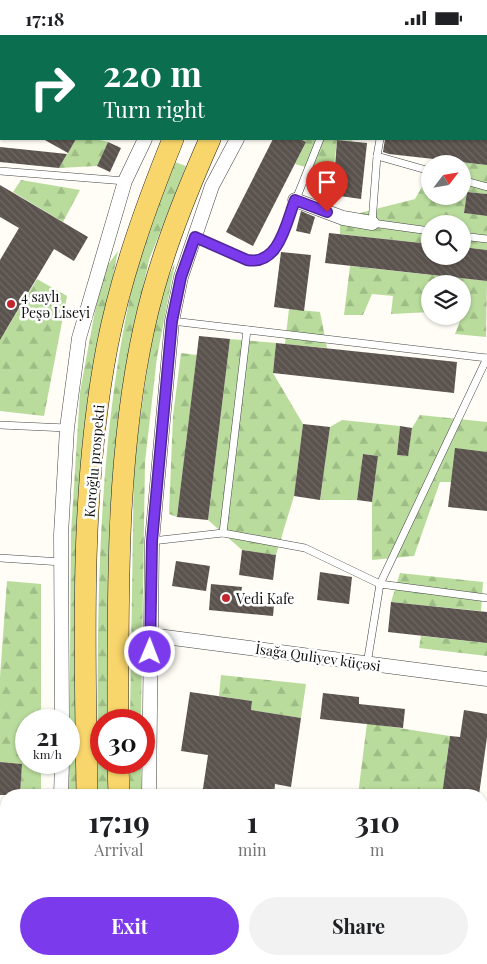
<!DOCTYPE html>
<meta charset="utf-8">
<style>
body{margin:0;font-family:"Playfair Display",serif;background:#f2f2f2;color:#202124;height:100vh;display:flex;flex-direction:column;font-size:19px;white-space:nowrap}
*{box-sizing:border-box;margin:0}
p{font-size:16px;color:#757577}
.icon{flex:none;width:28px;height:28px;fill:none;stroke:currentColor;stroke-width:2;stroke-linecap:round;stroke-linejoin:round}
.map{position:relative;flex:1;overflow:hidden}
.panel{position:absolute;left:0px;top:754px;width:488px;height:176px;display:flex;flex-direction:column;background:#fff;border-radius:20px 20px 0 0;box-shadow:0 1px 4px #0004}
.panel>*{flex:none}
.hud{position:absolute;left:0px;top:0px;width:488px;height:105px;box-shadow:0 1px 4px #0004;background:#0b6e4f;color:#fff;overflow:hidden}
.needle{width:32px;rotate:59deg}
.tools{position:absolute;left:421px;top:120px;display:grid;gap:10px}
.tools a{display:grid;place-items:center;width:50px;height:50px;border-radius:50%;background:#fff;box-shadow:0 1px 4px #0004;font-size:25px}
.speed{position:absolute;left:15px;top:674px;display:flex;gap:10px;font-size:25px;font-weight:700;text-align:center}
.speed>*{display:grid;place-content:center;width:65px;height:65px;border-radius:50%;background:#fff;box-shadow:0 1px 4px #0004;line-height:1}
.speed small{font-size:12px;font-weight:400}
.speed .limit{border:8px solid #d22;background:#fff;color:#111}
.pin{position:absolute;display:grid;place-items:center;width:42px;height:42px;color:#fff;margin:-51px -21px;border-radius:50% 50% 50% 0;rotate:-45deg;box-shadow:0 0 5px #0007}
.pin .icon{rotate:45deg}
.me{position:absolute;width:55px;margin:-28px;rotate:1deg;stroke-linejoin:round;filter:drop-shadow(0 0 4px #0008)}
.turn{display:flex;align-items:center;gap:18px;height:105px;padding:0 20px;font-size:22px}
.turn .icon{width:65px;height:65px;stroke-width:2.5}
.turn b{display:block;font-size:35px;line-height:42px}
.eta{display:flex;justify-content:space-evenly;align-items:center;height:85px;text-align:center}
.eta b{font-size:30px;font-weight:700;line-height:35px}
.primary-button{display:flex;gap:10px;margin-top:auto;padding:10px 20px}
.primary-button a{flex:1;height:58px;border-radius:30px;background:#7c3aed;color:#fff;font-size:20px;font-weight:700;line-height:58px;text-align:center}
.primary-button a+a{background:#f2f2f2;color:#202124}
.status{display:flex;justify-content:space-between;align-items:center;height:35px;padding:0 25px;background:#fff;direction:ltr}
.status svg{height:14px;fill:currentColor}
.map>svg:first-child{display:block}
</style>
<div class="status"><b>17:18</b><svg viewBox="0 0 49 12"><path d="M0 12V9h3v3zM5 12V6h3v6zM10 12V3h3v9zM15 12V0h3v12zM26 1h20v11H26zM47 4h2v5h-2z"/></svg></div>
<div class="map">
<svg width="487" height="929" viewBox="0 0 487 929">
<defs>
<pattern id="forest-firs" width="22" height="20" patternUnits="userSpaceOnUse" patternTransform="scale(1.25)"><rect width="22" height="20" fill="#b9dc9c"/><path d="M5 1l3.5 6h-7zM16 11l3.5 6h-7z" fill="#9ebc85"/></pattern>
<pattern id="building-back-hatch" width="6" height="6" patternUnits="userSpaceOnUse" patternTransform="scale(1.25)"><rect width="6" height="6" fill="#5a524d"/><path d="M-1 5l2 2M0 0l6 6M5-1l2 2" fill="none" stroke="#6d6662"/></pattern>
</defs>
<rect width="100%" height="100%" fill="#fffdf5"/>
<g fill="url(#forest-firs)">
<path d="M76,104H96L108,107L97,131L59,133Z"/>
<path d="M300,104H353L352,106L337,105L333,140L295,129L306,107Z"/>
<path d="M437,124L487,130V159L467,157L464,178L487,181V215L463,212L462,189H430V209L340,199V183L415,164L430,138V161H462V129H435Z"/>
<path d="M175,127L186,131L149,225L126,332L109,487V685H101V728H109V760H98C97,581 95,401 138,227C147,193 163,160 175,127Z"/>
<path d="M21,145L80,155L63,187L13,157Z"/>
<path d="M118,216L88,366L78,760H69L71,498L80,357L102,238Z"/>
<path d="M175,228L157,322L145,427L141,685H130L134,426L153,294L165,249Z"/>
<path d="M350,231L487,246L486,302L455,299L464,275L462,249H430V277L391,279L393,261L372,259L363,280H344Z"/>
<path d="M37,244L67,261L44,381L0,376V295L5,297Z"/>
<path d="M289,274L320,277L327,313L285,309Z"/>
<path d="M230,304L276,308L273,338L303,389L294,461L276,520L242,515L208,485Z"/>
<path d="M181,318L197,320L177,482L169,479L173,381Z"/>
<path d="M420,380L487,387V417L451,447H440L414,521L372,525V467L378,421L363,419L357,465H320L330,392L342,385L400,391L397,420L407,421L412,393Z"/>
<path d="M400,538L483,547L481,576L391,567Z"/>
<path d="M7,546L41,549V685H26V728H41V760H20L22,729L0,727V642Z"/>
<path d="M421,601L487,608V621L419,613Z"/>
<path d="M221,640L306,649L301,683L251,675L252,666L219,661Z"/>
<path d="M367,688L450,701L442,760H358Z"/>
<path d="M130,728H141L142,760H130Z"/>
<path d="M487,785V818H481V802H485Z"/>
<path d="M376,924H404V929H375Z"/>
</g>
<path fill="#e6f2cf" d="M487,834V929H420L421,924H481V835Z"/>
<g fill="url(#building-back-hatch)">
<path d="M43,104H76L68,118Z"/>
<path d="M273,104H300L306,107L253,211L226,197Z"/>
<path d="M385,104H487V130L389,119L383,117Z"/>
<path d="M337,105L367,108L361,164L333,160Z"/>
<path d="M108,107L121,113L110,137L97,131Z"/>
<path d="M0,112L67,119L59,133L0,127Z"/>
<path d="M0,150L88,202L74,226L54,214L0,305V225L19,193L0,182Z"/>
<path d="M467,157L487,159V181L464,178Z"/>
<path d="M301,176L315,182L310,199L296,196Z"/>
<path d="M329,198L430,209V221H462V212L487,215V246L325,228Z"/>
<path d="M281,217L311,220L304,276L274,272Z"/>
<path d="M199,301L230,304L208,485L177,482Z"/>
<path d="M276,308L457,327L454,358L273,338Z"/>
<path d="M303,389L330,392L320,465L294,461Z"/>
<path d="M400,391L412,393L408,421L397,420Z"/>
<path d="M455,413L487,417V476L448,472Z"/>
<path d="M363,419L378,421L372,467L357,465Z"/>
<path d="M242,515L276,520L273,545L239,540Z"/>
<path d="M176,526L210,531L206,556L172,551Z"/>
<path d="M320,537L352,542L349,569L317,565Z"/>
<path d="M211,549L242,552L240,566L274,570L273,581L209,575Z"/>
<path d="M391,567L487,577V608L388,597Z"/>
<path d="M190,657L252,666L251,675L301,683L291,752L275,749L274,760H202L208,720L181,716Z"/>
<path d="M323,658L359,662V669L405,674L403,693L320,684Z"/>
<path d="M464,675L487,679V702L479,760H442L450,701L460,702Z"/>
<path d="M0,727L22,729L20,760H0Z"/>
</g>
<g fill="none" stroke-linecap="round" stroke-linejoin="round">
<g stroke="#444" stroke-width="8">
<g id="lane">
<path d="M92,0L94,1"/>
<path d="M365,1V0"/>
<path d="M433,1V0"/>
<path d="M486,70H487"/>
<path d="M380,104L377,121L430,136"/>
<path d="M377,121L372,188L430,196"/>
<path d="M0,136L125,146"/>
<path d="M462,145L487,152"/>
<path d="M462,201L487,204"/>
<path d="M195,202L255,227L266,223L275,217L320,104"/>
<path d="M172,286L487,323"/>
<path d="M0,390L67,393"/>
<path d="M223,498L247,295"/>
<path d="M152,506L223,498L305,513L380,549L487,323"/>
<path d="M0,523L62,527"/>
<path d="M367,629L380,549L487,563"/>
</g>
</g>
<g stroke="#444" stroke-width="15">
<g id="street">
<path d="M195,1L196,0"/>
<path d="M291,1V0"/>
<path d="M295,165L343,183L372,188"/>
<path d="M150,600L487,644"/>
<path d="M62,685L61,500L67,393L79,303L125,146L145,104"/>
<path d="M61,760L62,728"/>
<path d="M149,760L152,506L172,286L181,242L212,151L237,104"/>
<path d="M60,929V924"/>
<path d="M149,929V924"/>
</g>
</g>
<g stroke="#222" stroke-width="22">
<g id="primary">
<path d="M217,1V0"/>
<path d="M257,1L258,0"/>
<path d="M118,685C118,554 116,421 144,293C158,228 183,165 210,104"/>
<path d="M118,728L119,760"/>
<path d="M87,760C85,611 79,459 107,312C121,240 146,171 173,104"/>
<path d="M89,924V929"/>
<path d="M124,924V929"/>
</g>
</g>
<use href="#lane" stroke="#fff" stroke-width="7"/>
<use href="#street" stroke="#fff" stroke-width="14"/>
<use href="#primary" stroke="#f9d66b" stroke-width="21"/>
</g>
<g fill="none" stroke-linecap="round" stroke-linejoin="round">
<g stroke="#51269a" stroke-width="12">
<path id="route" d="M150,617L152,506L172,286L181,242L195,202L247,225C279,231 286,188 295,165L327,177"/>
</g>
<use href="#route" stroke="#7c3aed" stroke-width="9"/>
</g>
<g fill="#c4262e" stroke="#fff" stroke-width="2">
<circle cx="11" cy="269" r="5"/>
<circle cx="226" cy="563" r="5"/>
</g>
<g text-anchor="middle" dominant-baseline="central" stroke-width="5" stroke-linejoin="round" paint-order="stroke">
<g font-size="14" fill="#111" stroke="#fff" text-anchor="start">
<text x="21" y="261">4 saylı<tspan x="21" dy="16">Peşə Liseyi</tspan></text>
<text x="236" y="563">Vedi Kafe</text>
</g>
<g font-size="14" fill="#111" stroke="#fff">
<text transform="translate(94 426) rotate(-85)">Koroğlu prospekti</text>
<text transform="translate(318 622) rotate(8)">İsağa Quliyev küçəsi</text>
</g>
</g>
</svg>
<div class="tools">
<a><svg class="needle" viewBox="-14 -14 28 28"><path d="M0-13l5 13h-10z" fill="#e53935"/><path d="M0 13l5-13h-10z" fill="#757577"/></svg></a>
<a><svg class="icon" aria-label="search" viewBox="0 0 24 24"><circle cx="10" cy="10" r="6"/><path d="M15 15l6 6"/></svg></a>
<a><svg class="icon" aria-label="layers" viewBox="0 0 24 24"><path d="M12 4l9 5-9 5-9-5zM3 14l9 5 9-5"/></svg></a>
</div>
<div class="speed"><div>21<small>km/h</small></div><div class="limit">30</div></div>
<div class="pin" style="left:327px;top:177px;background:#d93025"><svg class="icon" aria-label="arrive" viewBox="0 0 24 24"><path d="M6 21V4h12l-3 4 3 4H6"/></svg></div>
<svg class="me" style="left:150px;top:617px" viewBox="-20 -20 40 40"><circle r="17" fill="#7c3aed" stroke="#fff" stroke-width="3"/><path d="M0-11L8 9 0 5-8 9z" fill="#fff"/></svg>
<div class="hud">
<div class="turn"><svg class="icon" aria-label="right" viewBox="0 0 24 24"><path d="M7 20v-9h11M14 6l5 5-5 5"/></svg><div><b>220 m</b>Turn right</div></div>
</div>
<section class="panel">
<div class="eta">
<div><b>17:19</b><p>Arrival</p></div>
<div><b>1</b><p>min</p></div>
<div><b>310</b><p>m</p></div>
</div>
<div class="primary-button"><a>Exit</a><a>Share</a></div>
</section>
</div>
